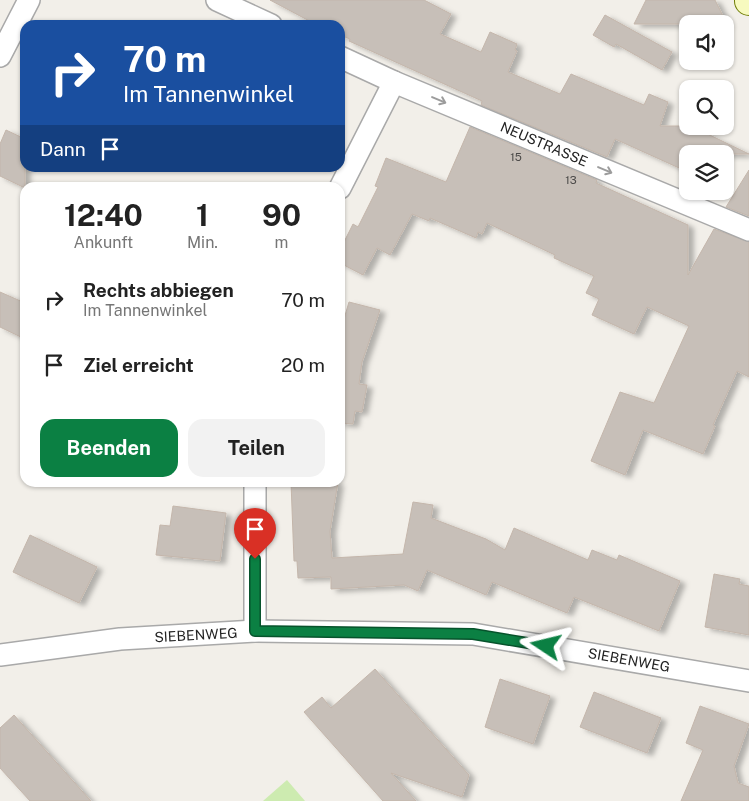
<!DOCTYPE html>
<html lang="de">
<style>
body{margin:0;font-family:"Public Sans",sans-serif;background:#f2f2f2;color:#222;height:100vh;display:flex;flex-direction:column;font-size:19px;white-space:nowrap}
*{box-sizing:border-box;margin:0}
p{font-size:16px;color:#767676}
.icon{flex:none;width:28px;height:28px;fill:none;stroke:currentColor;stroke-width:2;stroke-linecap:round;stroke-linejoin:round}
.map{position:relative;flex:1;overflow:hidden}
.sheet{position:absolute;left:20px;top:182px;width:325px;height:305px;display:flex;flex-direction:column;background:#fff;border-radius:15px;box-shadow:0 1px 4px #0004}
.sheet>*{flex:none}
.banner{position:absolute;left:20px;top:20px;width:325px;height:152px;border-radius:15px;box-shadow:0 1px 4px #0004;background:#1a4fa0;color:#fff;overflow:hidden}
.fabs{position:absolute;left:679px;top:15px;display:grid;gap:10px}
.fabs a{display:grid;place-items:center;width:55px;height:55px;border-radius:10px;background:#fff;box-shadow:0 1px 4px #0004;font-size:25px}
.pin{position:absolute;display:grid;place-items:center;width:42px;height:42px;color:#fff;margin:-51px -21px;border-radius:50% 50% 50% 0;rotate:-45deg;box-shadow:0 0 5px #0007}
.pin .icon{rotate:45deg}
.me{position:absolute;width:55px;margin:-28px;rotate:280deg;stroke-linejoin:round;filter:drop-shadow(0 0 4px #0008)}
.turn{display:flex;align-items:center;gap:18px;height:105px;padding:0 20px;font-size:22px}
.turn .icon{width:65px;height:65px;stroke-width:2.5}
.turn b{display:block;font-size:35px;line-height:42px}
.then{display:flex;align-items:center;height:48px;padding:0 20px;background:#0003;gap:10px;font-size:19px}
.eta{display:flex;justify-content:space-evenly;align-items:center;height:85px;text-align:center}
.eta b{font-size:30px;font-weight:700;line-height:35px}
.primary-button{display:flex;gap:10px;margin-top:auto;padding:10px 20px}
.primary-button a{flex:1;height:58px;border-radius:15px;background:#0b8043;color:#fff;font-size:20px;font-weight:700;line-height:58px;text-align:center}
.primary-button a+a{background:#f2f2f2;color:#222}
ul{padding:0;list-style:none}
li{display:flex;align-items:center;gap:15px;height:65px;padding:0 20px}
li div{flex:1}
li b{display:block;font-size:19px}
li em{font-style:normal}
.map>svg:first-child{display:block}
</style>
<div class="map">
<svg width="749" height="801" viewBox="0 0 749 801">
<defs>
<filter id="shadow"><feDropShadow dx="5.5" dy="3" stdDeviation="2.5" flood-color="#0004"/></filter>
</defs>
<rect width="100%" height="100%" fill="#f2efe9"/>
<path fill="#cdebb0" d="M287,780L305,801H263Z"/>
<g fill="#c7bfb8" stroke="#c4b6ab" filter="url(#shadow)">
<path d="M270,0H424L451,14L440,34L481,52L490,32L517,44L515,50L517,51L508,72L560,94L571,74L644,105L649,94L668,102L660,126H691L749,154H688V172L615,139L607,157L481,105L482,101L349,41L350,39L340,35V25H317Z"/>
<path d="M646,0H715L727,24H634Z"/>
<path d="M605,15L672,52L662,70L616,44L614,47L593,35Z"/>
<path d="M470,127L597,180L596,183L688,225V275L714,229L749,242V377L737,371L713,425L715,426L703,454L643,430L625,475L591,461L620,392L654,403L689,326L647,307L634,334L592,315L599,299L586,293L594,276L554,258L555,255L487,223L482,234L478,232L476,238L430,218L429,221L412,214L390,255L377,248L363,275L340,263V250L353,224L358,227L378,187L375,186L386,158L446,182Z"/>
<path d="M6,130L25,139V188L0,176V144Z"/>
<path d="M749,170V216L726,207Z"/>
<path d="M0,292L25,303V339L0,327Z"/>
<path d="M349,302L380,310L362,362L359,384L367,385L362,412L355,411L353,424L340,423V318L344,319Z"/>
<path d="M291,482H338L330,531L332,558L403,554L413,502L433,505L431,518L486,539L505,550L514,528L588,560L592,550L617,560L619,555L680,581L659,631L574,597L567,613L492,582L486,595L427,570L418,591L404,585L331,589V577L298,578L297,561H294Z"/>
<path d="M173,506L226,513L220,561L156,555L160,525L170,526Z"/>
<path d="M30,535L97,567L79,603L13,572Z"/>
<path d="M714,574L740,579L739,584L749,586V635L705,627Z"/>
<path d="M375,669L469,775L462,797L391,773L416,801H383L304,712L322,697L331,708Z"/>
<path d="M500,679L550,696L533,744L485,727Z"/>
<path d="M594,692L661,718L647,753L580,727Z"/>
<path d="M700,706L749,724L734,766L738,783L749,787V801H681L703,750L686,743Z"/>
<path d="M14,715L91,801H30L0,768V728Z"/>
</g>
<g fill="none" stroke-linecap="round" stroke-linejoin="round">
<g stroke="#a9a9a9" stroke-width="24">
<g id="street">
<path d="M217,0L271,25"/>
<path d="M0,56L29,0"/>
<path d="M340,57L394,82L749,230"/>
<path d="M340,188L394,82"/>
<path d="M255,482V631"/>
<path d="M0,655L120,639L255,631L473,634L749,681"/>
</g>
</g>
<g stroke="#707d05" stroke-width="30">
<path id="secondary" d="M749,0V1"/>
</g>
<use href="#street" stroke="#fff" stroke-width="21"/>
<use href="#secondary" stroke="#f7fabf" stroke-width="28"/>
</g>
<defs><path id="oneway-shaft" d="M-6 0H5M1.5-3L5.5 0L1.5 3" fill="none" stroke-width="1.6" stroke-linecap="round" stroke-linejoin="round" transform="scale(1.25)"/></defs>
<g stroke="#9c9c9c">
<use href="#oneway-shaft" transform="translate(439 100) rotate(23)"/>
<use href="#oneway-shaft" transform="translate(605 170) rotate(23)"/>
</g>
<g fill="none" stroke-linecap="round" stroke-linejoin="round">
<g stroke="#07532c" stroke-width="12">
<path id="route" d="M255,559V631L473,634L546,646"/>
</g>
<use href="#route" stroke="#0b8043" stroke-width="9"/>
</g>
<g text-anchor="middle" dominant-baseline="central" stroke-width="4" stroke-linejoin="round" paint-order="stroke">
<g font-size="11" fill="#4b4948">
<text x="516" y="157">15</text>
<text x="571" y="180">13</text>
</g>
<g font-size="14" fill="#222" stroke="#fff">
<text transform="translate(544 144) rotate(23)">NEUSTRASSE</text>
<text transform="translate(196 635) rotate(-3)">SIEBENWEG</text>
<text transform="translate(629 660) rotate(10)">SIEBENWEG</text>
</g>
</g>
</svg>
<div class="fabs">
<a><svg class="icon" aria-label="sound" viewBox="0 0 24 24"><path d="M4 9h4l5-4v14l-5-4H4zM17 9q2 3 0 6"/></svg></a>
<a><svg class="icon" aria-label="search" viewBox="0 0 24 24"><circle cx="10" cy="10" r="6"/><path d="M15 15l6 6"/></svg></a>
<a><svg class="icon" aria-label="layers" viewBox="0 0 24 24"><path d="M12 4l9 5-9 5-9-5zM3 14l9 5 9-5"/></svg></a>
</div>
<div class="pin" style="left:255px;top:559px;background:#d93025"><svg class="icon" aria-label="arrive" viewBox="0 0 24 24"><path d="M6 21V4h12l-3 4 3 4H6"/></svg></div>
<svg class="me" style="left:546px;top:646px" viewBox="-20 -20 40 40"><path d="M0-17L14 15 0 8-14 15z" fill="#0b8043" stroke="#fff" stroke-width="4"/></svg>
<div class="banner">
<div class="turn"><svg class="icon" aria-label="right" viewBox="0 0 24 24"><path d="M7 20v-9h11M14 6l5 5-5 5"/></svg><div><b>70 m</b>Im Tannenwinkel</div></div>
<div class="then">Dann<svg class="icon" aria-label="arrive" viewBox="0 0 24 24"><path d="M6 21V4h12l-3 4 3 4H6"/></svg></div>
</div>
<section class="sheet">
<div class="eta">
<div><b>12:40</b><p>Ankunft</p></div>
<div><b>1</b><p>Min.</p></div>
<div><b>90</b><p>m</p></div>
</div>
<ul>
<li><svg class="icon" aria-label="right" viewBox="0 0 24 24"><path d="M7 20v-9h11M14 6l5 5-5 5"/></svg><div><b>Rechts abbiegen</b><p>Im Tannenwinkel</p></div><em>70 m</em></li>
<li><svg class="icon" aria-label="arrive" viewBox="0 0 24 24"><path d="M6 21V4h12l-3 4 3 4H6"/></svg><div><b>Ziel erreicht</b></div><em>20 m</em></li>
</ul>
<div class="primary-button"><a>Beenden</a><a>Teilen</a></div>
</section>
</div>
